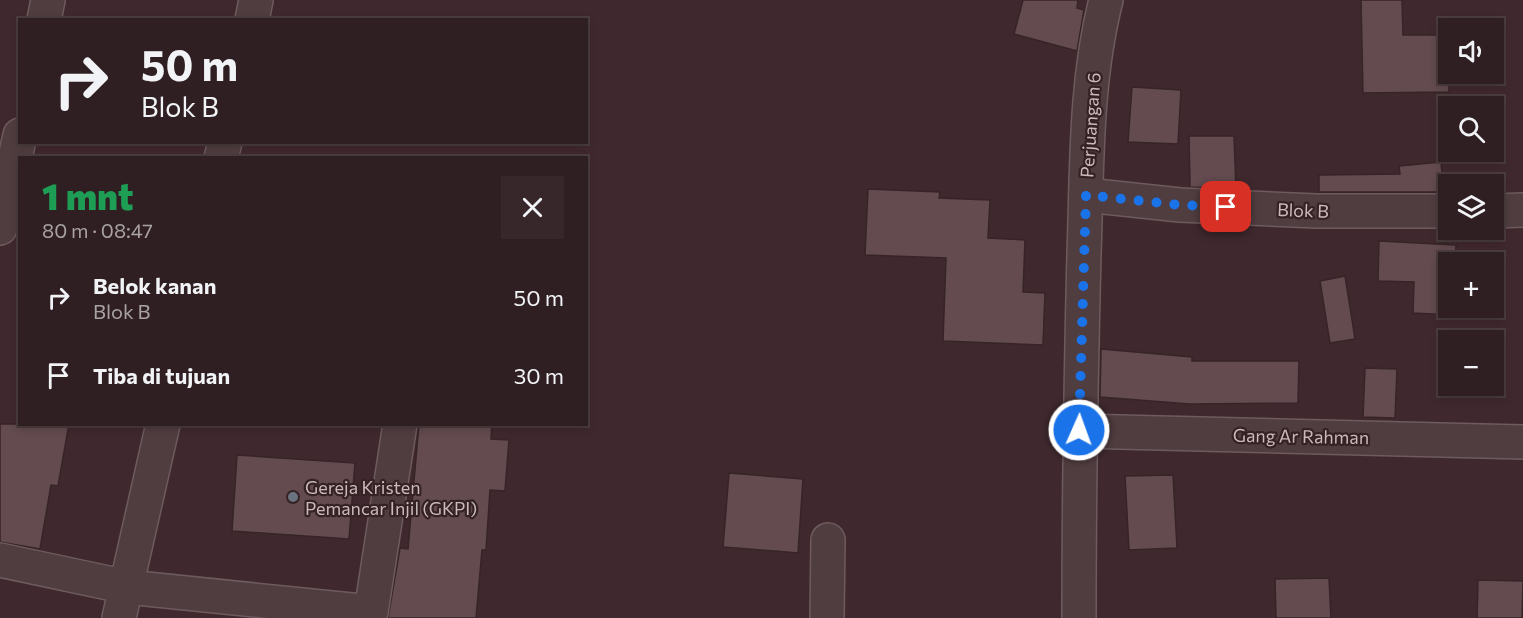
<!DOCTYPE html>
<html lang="id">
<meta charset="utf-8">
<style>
body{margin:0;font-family:Commissioner,sans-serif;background:#38272a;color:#f1f3f6;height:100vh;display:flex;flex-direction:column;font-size:22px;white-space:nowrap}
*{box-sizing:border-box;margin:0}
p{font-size:20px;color:#a8a2a5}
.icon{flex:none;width:33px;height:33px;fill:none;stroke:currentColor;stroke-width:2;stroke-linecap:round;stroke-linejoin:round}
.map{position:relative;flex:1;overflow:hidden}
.sheet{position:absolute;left:18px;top:156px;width:570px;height:270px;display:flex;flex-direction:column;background:#301f22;border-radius:0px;box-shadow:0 3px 9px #0003,0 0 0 2px #4b3d40}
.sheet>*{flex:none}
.hud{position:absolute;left:18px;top:18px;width:570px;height:126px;border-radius:0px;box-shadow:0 3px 9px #0003,0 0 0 2px #4b3d40;background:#301f22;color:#f1f3f6;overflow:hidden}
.buttons{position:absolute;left:1438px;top:18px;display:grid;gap:12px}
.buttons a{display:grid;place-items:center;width:66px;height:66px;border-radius:0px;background:#301f22;box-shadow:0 3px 9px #0003,0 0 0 2px #4b3d40;font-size:30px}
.pin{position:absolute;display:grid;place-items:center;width:51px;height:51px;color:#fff;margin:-26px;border-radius:12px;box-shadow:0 3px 9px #0006}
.me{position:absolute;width:66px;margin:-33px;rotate:2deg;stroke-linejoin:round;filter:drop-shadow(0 0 4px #0008)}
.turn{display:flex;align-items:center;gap:21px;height:126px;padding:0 24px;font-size:27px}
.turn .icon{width:78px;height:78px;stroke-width:2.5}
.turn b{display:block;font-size:42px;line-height:51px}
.round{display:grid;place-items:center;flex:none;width:63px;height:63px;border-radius:0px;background:#38272a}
.summary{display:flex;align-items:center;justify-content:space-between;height:102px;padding:0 24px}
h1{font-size:36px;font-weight:800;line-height:45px;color:#1e9e55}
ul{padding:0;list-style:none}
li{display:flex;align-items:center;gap:18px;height:78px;padding:0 24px}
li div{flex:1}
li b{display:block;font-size:22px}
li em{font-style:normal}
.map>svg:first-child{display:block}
</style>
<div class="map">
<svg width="1523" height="618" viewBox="0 0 1523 618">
<rect width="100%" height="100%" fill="#40292e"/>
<g fill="#634b4f" stroke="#372427" stroke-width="1.5">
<path d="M1023,0H1078L1077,8L1084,10L1077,51L1014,34Z"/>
<path d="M1361,0H1402L1403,35H1449V92L1363,93Z"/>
<path d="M1132,87L1181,90L1178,144L1128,142Z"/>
<path d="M1189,136H1234L1236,189L1190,187Z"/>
<path d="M1441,162L1442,173H1475L1476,184H1449V192H1319V175L1400,174L1399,166Z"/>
<path d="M868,189L940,192L939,198L990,200L988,238L1025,240L1023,292L1045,293L1043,345L943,341L946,258L865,255Z"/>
<path d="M1379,241L1456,245L1455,262H1449V308H1453V315L1413,313L1414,282L1378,281Z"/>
<path d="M1345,276L1355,339L1330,343L1320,281Z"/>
<path d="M1101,349L1192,357V361H1299L1298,403L1189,404L1100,397Z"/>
<path d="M1365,368L1397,369L1395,418L1363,417Z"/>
<path d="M0,424H69L58,486L51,485L40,549L0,542Z"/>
<path d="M419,424H492L491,439L509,440L505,491L490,490L486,550H482L476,618H388L400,548L408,549Z"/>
<path d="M237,455L355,463L349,539L232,531Z"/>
<path d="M729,473L803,479L798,553L723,547Z"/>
<path d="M1173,475L1177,548L1129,550L1125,476Z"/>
<path d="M1329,578L1331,618H1276L1275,579Z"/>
<path d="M1478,580L1523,581L1522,618H1477Z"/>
</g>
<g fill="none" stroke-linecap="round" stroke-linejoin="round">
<g stroke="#6d5b5e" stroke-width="36">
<g id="street">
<path d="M44,20L48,0"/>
<path d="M252,20L256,0"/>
<path d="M221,158L225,142"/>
<path d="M1086,195L1180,205L1316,211H1449"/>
<path d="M1494,211L1523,210"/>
<path d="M0,228L20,135"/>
<path d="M1079,431L1523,442"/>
<path d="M0,560L127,587L371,612L400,424"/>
<path d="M119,618L163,424"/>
<path d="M827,618L828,540"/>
<path d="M1079,618C1079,496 1081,375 1084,254C1087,170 1085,82 1106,0"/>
</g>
</g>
<use href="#street" stroke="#503d40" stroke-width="33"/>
</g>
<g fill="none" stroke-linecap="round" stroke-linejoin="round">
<path stroke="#1a73e8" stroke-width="10" stroke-dasharray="0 18" d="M1079,430L1086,195L1180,205L1226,207"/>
</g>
<circle fill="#6b7280" stroke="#352225" stroke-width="2" cx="293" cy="497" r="6"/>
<g text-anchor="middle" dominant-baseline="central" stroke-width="4.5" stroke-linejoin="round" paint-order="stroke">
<g font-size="18" fill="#cababc" stroke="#352225">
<text transform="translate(1090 125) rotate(-86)">Perjuangan 6</text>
<text transform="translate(1303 210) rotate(2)">Blok B</text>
<text transform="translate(1301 436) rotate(1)">Gang Ar Rahman</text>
</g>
<g font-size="18" fill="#cababc" stroke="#352225" text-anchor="start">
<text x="305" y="487">Gereja Kristen<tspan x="305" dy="21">Pemancar Injil (GKPI)</tspan></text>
</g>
</g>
</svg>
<div class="buttons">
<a><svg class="icon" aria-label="sound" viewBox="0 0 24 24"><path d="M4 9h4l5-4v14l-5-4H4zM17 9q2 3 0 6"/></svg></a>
<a><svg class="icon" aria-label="search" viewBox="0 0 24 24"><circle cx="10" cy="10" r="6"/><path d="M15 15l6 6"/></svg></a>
<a><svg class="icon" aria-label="layers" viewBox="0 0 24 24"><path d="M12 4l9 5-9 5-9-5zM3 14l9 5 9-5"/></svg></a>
<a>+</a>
<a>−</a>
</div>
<div class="pin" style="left:1226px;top:207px;background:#d93025"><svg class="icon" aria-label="arrive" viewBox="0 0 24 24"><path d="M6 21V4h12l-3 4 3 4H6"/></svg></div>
<svg class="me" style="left:1079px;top:430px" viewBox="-20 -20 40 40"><circle r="17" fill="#1a73e8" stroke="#fff" stroke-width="3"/><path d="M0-11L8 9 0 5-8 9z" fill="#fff"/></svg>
<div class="hud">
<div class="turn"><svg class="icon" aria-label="right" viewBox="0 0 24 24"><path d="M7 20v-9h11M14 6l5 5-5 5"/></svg><div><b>50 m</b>Blok B</div></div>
</div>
<section class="sheet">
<div class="summary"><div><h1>1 mnt</h1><p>80 m · 08:47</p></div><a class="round"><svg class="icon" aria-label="close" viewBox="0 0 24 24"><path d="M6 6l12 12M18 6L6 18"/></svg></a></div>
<ul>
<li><svg class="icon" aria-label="right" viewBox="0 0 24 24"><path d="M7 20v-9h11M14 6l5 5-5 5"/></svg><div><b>Belok kanan</b><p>Blok B</p></div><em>50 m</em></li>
<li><svg class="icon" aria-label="arrive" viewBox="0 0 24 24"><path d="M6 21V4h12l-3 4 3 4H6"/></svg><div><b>Tiba di tujuan</b></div><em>30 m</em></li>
</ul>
</section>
</div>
